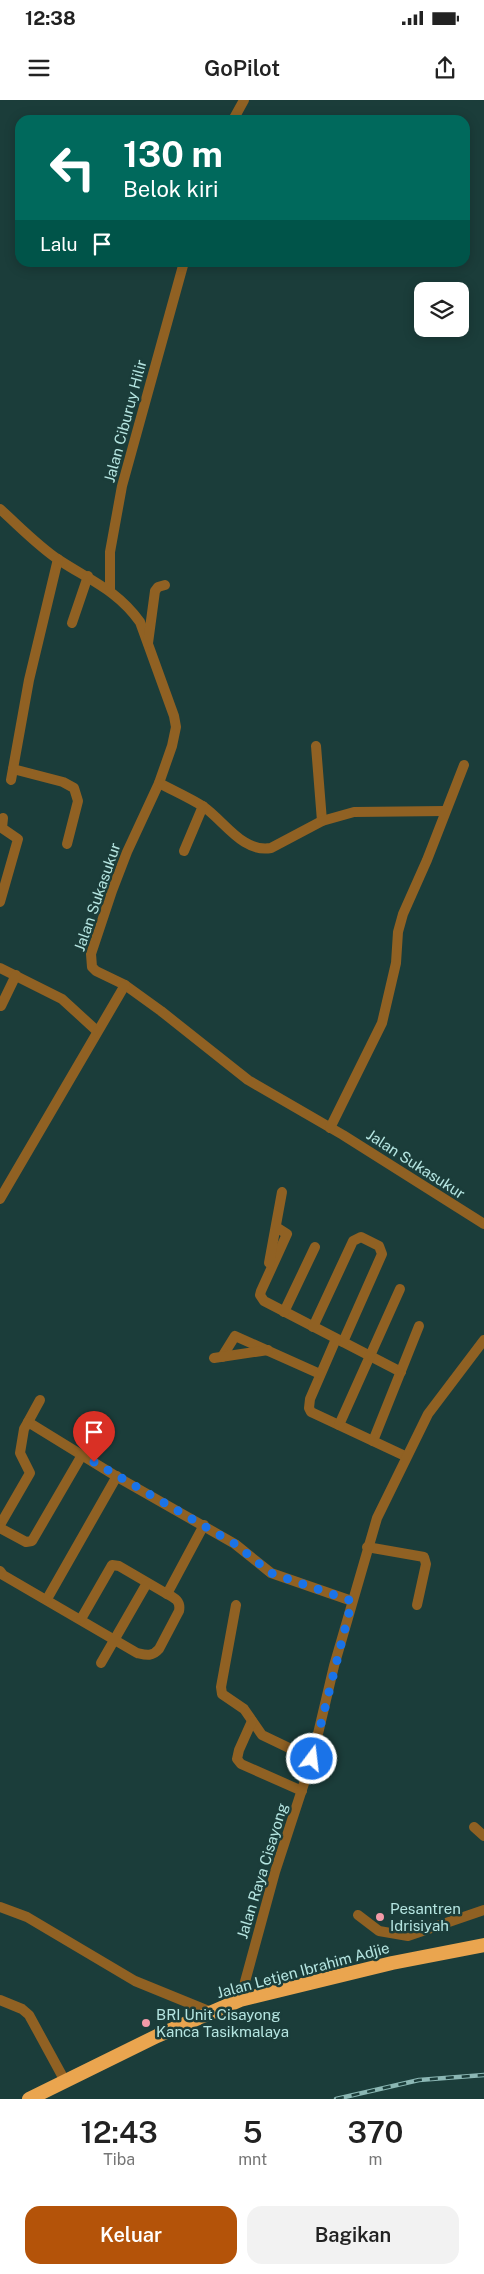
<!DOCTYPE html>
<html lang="id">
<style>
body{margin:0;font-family:"Public Sans",sans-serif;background:#f2f2f2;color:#222;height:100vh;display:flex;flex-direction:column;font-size:19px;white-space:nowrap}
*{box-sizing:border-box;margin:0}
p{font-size:16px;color:#767676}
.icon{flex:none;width:28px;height:28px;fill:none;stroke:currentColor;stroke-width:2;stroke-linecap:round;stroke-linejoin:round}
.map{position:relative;height:1999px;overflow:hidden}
.side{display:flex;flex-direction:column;background:#fff;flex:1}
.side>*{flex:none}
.hud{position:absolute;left:15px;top:15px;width:455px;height:152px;border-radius:15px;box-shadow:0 2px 12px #0003;background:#00695c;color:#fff;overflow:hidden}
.fabs{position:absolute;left:414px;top:182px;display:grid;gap:10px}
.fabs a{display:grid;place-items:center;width:55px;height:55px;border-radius:10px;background:#fff;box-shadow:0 2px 12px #0003;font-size:25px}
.pin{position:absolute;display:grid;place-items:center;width:42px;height:42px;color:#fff;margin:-51px -21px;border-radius:50% 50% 50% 0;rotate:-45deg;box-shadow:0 0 5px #0007}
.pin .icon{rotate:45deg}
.me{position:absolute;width:55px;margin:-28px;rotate:15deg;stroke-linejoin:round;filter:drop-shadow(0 0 4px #0008)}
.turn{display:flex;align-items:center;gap:18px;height:105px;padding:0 25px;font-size:22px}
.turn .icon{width:65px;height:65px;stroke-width:2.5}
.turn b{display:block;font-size:35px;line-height:42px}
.then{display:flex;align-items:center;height:48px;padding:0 25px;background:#0003;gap:10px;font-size:19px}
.eta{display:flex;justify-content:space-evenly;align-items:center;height:85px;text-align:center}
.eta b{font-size:30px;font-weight:600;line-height:35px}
.cta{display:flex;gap:10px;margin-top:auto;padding:10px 25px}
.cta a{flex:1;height:58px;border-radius:15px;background:#b45309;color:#fff;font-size:20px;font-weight:600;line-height:58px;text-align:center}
.cta a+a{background:#f2f2f2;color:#222}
.status{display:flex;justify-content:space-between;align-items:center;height:35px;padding:0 25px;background:#fff;direction:ltr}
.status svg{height:14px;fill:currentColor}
header{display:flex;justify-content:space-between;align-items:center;height:65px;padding:0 25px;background:#fff;font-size:22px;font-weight:600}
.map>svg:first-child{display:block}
</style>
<div class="status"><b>12:38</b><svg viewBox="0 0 49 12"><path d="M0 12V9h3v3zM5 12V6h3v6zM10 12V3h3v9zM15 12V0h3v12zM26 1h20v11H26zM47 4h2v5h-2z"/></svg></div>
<header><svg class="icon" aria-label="menu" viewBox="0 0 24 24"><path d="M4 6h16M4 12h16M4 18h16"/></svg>GoPilot<svg class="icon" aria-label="share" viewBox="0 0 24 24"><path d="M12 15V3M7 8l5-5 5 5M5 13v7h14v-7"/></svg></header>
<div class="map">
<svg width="484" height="1999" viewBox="0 0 484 1999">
<rect width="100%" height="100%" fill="#1b3d3a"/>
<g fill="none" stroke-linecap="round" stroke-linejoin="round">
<g stroke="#906123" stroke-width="10">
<path d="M233,20L244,0"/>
<path d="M0,409C19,426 38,446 59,460C91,481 117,490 140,522L174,616L176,627L172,646L159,683L127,752L112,791L91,854L92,867L96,871L125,885L161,911L248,980L343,1035L484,1124"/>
<path d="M110,490V452L122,386L184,162"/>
<path d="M72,523L88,476"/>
<path d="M148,543L155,491L158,487L165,485"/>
<path d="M316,646L322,721"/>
<path d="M13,669L63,682L74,688L78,701L67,744"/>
<path d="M11,680L29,580L58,459"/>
<path d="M159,683C174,691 190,698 204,707C225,722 243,753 271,748L322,721L354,712L445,711"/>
<path d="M184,751L203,706"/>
<path d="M0,802L18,739L2,728L3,718"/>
<path d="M0,868L62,899L97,931"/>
<path d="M1,906L16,875"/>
<path d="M330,1028L382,923L396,863L398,832L403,814L427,760L464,665"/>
<path d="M0,1099L125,885"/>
<path d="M276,1127L287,1134L261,1191L260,1195L264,1201L401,1272"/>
<path d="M269,1163L282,1092"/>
<path d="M284,1212L315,1147"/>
<path d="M313,1227L353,1141L361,1137L379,1146L382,1154L343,1242"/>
<path d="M336,1239L310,1299L309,1308L311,1312L405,1356"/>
<path d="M222,1257L235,1236L320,1274"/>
<path d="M214,1258L268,1250"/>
<path d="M28,1322L40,1300"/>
<path d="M339,1325L400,1189"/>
<path d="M373,1341L419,1226"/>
<path d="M0,1425L30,1373L20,1353L24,1329L28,1322L119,1378L235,1444L271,1473L352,1501"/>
<path d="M0,1428L26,1442L32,1441L82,1355"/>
<path d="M367,1447L424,1457L426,1464L417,1505"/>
<path d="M0,1471L3,1475L137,1553C146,1555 152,1557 159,1549L179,1511C181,1501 175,1498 167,1494"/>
<path d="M47,1499L117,1376"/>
<path d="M236,1505L221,1587L222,1594L244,1609L262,1635L312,1659"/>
<path d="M81,1519L112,1465L119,1466L167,1494L204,1425"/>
<path d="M101,1563L147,1483"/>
<path d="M252,1621L239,1650L237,1659L241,1664L302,1691"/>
<path d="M474,1727L484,1736"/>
<path d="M0,1807L27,1817L135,1881L211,1912"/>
<path d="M358,1815L379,1831L408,1836L484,1810"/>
<path d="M0,1900L22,1909L29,1915L65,1981"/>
<path d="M240,1900L275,1772L312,1659L334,1566L377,1418L428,1314L484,1240"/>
</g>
<path stroke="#eaa54f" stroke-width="14" d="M29,1999L157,1936L240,1900L392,1863L484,1845"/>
<g stroke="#8bb7b4" stroke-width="4.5">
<path id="rail" d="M336,1999L419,1980L484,1975"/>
</g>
<use href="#rail" stroke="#1b3d3a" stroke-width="2.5" stroke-dasharray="8" stroke-linecap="butt"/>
</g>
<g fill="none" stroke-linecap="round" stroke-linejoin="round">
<path stroke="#1a73e8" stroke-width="9" stroke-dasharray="0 16.2" d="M94,1362L235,1444L271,1473L352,1501L312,1659"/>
</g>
<g fill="#f39aa8" stroke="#1b3d3a" stroke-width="2">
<circle cx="380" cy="1817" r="5"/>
<circle cx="146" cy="1923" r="5"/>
</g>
<g text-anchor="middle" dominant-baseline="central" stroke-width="5" stroke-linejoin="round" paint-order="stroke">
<g font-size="15" fill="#b5e5e1" stroke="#1b3d3a">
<text transform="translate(125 321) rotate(-75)">Jalan Ciburuy Hilir</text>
<text transform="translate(97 797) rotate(-71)">Jalan Sukasukur</text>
<text transform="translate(416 1064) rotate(33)">Jalan Sukasukur</text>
<text transform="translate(262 1771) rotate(-73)">Jalan Raya Cisayong</text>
<text transform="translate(303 1870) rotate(-15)">Jalan Letjen Ibrahim Adjie</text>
</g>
<g font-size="15" fill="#b5e5e1" stroke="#1b3d3a" text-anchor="start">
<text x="390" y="1808">Pesantren<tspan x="390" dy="17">Idrisiyah</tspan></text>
<text x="156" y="1914">BRI Unit Cisayong<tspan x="156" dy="17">Kanca Tasikmalaya</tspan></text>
</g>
</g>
</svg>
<div class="fabs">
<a><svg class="icon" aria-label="layers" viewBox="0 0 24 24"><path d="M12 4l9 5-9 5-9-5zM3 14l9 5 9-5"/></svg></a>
</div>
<div class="pin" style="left:94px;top:1362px;background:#d93025"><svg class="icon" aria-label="arrive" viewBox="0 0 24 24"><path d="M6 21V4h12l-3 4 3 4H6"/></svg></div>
<svg class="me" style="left:312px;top:1659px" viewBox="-20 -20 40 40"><circle r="17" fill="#1a73e8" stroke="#fff" stroke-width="3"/><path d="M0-11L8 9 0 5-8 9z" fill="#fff"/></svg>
<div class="hud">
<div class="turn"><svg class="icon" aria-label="left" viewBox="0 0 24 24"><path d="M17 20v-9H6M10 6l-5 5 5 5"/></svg><div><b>130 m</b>Belok kiri</div></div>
<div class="then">Lalu<svg class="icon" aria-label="arrive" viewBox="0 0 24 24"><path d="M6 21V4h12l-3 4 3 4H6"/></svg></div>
</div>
</div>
<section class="side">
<div class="eta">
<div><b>12:43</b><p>Tiba</p></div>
<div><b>5</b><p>mnt</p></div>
<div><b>370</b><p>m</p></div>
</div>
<div class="cta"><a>Keluar</a><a>Bagikan</a></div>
</section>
